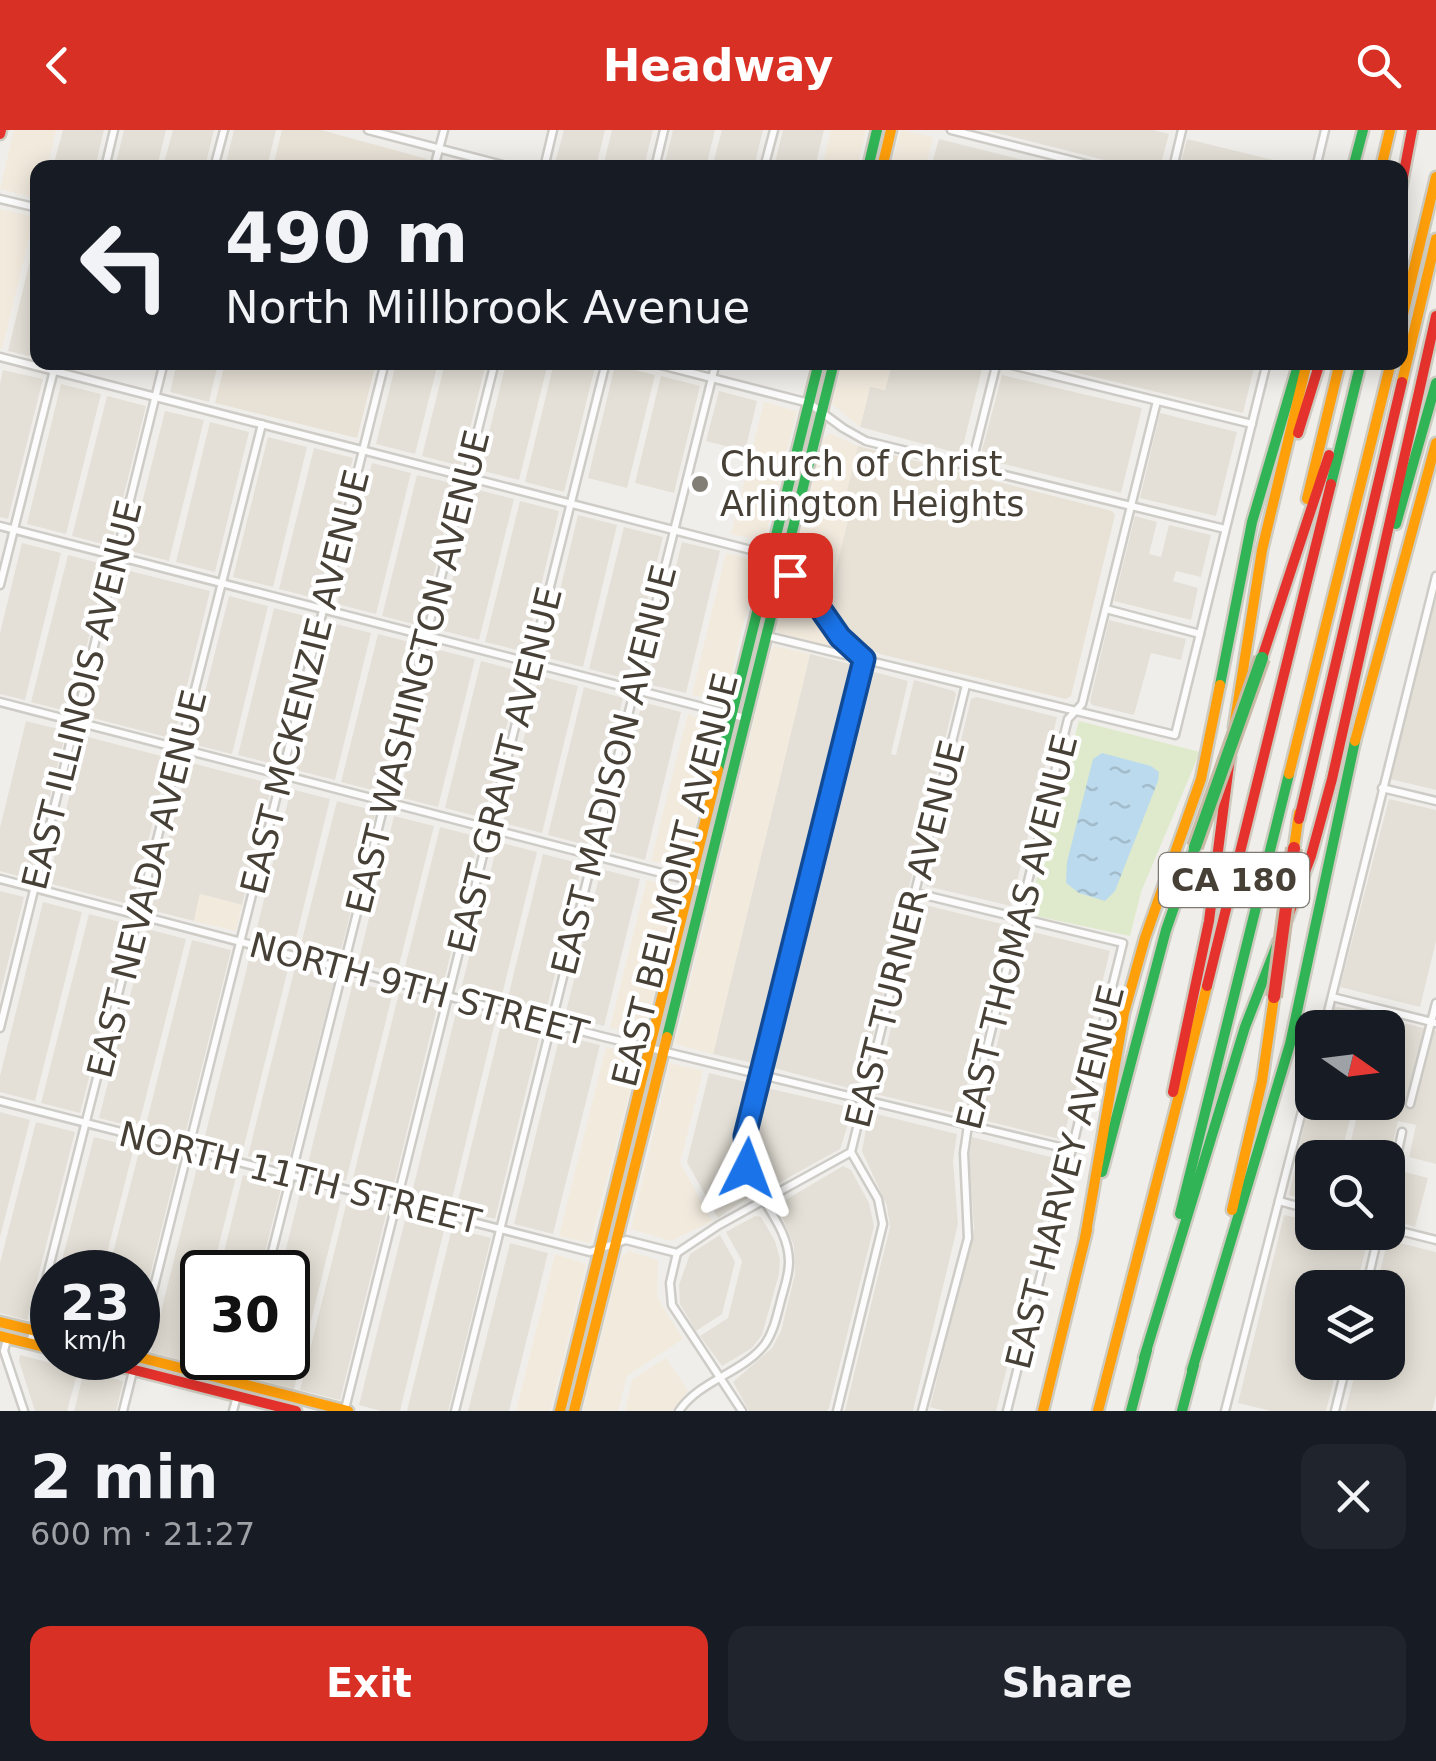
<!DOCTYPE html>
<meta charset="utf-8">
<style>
body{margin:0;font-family:"DejaVu Sans",sans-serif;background:#20242c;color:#f1f3f6;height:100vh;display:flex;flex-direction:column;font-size:38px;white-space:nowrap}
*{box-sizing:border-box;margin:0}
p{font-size:32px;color:#9ea1a6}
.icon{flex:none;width:55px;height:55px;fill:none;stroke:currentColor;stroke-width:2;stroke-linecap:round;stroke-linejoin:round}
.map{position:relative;height:1281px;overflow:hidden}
.side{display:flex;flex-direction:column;background:#171b24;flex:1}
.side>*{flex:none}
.banner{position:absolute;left:30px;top:30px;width:1378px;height:210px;border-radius:20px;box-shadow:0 5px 25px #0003;background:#171b24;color:#f1f3f6;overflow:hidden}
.needle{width:65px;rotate:104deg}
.tools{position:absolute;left:1295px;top:880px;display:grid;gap:20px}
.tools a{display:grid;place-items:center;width:110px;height:110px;border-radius:20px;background:#171b24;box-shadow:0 5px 25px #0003;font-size:50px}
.speed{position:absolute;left:30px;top:1120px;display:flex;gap:20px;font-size:50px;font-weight:700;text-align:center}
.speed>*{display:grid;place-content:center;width:130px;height:130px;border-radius:50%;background:#171b24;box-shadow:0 5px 25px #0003;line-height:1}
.speed small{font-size:25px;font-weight:400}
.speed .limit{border:5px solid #111;border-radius:15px;background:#fff;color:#111}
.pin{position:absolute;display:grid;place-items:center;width:85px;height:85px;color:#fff;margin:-42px;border-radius:20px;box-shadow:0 5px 15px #0006}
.me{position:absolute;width:110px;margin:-55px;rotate:3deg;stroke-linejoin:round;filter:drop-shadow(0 0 8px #0008)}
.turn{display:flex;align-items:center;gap:35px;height:210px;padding:0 30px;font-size:45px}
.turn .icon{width:130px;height:130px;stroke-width:2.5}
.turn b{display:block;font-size:70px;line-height:85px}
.round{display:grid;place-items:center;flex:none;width:105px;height:105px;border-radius:20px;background:#20242c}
.overview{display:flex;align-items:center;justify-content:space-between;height:170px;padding:0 30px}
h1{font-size:60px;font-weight:700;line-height:75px}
.button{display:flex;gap:20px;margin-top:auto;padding:20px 30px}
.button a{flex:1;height:115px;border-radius:20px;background:#d93025;color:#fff;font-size:40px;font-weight:700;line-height:115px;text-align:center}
.button a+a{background:#20242c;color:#f1f3f6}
header{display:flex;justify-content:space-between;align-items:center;height:130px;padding:0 30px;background:#d93025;color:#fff;font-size:45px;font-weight:700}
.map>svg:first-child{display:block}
</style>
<header><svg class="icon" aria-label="back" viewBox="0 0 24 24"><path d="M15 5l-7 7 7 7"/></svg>Headway<svg class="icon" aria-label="search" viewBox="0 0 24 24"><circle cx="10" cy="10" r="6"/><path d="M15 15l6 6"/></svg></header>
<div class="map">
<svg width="1436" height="1281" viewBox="0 0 1436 1281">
<defs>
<pattern id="water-ripples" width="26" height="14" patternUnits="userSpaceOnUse" patternTransform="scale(2.5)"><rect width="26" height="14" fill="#bcdaed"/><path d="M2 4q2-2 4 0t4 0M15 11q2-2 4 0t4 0" fill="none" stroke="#a3bccc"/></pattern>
</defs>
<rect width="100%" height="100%" fill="#f0eeea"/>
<g fill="#e4e0d7">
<path d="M63,0H104L95,37H53Z"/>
<path d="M124,0H166L157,37H115Z"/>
<path d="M173,0H214L205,37H163Z"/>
<path d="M234,0H276L267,37H225Z"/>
<path d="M564,0H605L596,37H554Z"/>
<path d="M612,0H653L644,37H603Z"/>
<path d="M673,0H715L706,37H664Z"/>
<path d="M722,0H763L754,37H712Z"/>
<path d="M783,0H824L815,37H774Z"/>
<path d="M985,0H1153L1169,4L1160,37L1136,38Z"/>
<path d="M939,9L1023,30L1056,37H931Z"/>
<path d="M1187,9L1302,37H1180Z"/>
<path d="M37,102V228L8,221Z"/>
<path d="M177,233H218L209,272L170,262Z"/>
<path d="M396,233H438L415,324L376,314Z"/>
<path d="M445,233H486L461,336L422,326Z"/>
<path d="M506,233H548L519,350L480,340Z"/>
<path d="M554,233H596L564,362L525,352Z"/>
<path d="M892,233H956L982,239L961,324L860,297L870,256L885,260Z"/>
<path d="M1037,233L1255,232V233L1243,283Z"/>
<path d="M615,235L655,245L627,358L588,348Z"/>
<path d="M3,240L43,249L8,389L0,387V254Z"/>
<path d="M1002,245L1142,278L1121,363L980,328Z"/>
<path d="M661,246L700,256L674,363L635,353Z"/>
<path d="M61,254L101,264L66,404L27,394Z"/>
<path d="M719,261L757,271L745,321L706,311Z"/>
<path d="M107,266L146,276L111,416L72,406Z"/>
<path d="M165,281L204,290L169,431L130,421Z"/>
<path d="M1160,283L1237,302L1216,386L1140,368Z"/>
<path d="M210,292L249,302L215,442L176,432Z"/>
<path d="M268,307L307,317L273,457L233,447Z"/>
<path d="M314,318L353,328L318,469L279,459Z"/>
<path d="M372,333L411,343L376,484L337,474Z"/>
<path d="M417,345L456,354L421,496L382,486Z"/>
<path d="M475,359L514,369L479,510L440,500Z"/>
<path d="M520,371L559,381L525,522L485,512Z"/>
<path d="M578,385L617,395L583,537L544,527Z"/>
<path d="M1135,386L1157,392L1149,424L1161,427L1169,395L1211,405L1201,447L1176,441L1173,451L1198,458L1191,490L1114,471Z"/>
<path d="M624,397L663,407L628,549L589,539Z"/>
<path d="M682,412L720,421L686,563L647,554Z"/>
<path d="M22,413L61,423L25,570L0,564V503Z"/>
<path d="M68,425L107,435L70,582L31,572Z"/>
<path d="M126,440L210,461L174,609L89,587Z"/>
<path d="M1436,463V660L1390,649Z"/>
<path d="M229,466L268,476L232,624L192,614Z"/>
<path d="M274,478L313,488L277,635L238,625Z"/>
<path d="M1109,490L1186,509L1181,530L1151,523L1134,585L1092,575L1090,571Z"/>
<path d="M332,493L371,503L335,650L296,640Z"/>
<path d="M378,504L417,514L380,662L341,652Z"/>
<path d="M436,519L475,529L438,677L399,667Z"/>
<path d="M810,524L850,534L853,539L756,931L752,933L713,924Z"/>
<path d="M481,531L520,541L484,688L445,678Z"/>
<path d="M871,541L908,551L891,624L896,625L914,550L954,561L956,564L860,959L856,960L770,937Z"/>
<path d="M539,546L578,556L542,703L503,693Z"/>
<path d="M584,557L623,568L587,715L548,705Z"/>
<path d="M977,567L1057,587L1011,776L926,756L971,569Z"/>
<path d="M642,572L681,582L645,730L606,720Z"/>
<path d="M26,591L66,601L29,749L0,741V698Z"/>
<path d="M84,606L169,628L132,775L48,753Z"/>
<path d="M188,632L272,654L242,775L200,764L194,791L151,780Z"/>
<path d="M291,659L330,669L294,816L255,806Z"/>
<path d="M1389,669L1436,680V811L1420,877L1340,857Z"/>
<path d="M337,671L376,681L339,828L300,818Z"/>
<path d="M394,686L434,696L397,843L358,833Z"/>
<path d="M440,697L479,707L443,855L403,845Z"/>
<path d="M498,712L537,722L501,869L461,859Z"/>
<path d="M543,724L582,734L546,881L507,871Z"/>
<path d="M601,739L640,749L604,896L565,886Z"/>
<path d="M0,761L24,767L0,865Z"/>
<path d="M43,772L82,782L35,971L0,962V946Z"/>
<path d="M921,774L1006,795L960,984L875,964Z"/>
<path d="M89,784L128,794L80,983L41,973Z"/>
<path d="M147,799L186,809L138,998L99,988Z"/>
<path d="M1025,800L1110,821L1063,1010L979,989Z"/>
<path d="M192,810L231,820L184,1009L145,999Z"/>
<path d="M250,825L289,835L242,1024L203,1014Z"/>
<path d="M295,837L335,847L287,1036L248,1026Z"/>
<path d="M353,852L393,862L346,1051L306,1041Z"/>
<path d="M399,863L438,873L392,1063L352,1052Z"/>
<path d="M1332,876L1354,880L1355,878L1371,881V885L1436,901V1034L1409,1027L1416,995L1398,991L1388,1032V1028L1347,1027L1358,981L1353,979L1340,1027L1312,1028V1071L1289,1065L1312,959V972H1388V898L1327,897Z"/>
<path d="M457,878L496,888L450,1077L411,1067Z"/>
<path d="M502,890L541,900L495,1089L456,1079Z"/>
<path d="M560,905L600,915L553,1104L514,1094Z"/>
<path d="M709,943L750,953L735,1020L737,1040L749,1067L718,1088L687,1032Z"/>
<path d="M767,958L853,978L840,1019L768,1059L757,1045L751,1022Z"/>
<path d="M0,982L30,990L0,1107Z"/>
<path d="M869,982L957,1004L953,1030L958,1094L913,1281H845L890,1097L887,1076L862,1021Z"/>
<path d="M36,992L75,1002L27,1190L0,1183V1133Z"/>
<path d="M94,1007L134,1017L106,1127L102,1142H59Z"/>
<path d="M972,1007L1059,1029L996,1281H945L930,1277L974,1098L969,1027Z"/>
<path d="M140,1018L179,1028L138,1194V1142H108Z"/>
<path d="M198,1033L237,1043L212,1142H202V1180L189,1232L151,1222Z"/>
<path d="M843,1036L851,1040L869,1073L874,1096L829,1278L827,1281H749L733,1252L772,1218L781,1201L795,1144L794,1116L777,1075Z"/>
<path d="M1405,1042L1428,1048L1415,1097L1393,1090Z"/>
<path d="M243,1045L282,1055L276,1078L260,1142H219Z"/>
<path d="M301,1059L341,1070L294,1259L253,1248L259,1228H288V1142H280Z"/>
<path d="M347,1071L387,1081L340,1270L300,1260Z"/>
<path d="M1284,1085L1312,1091V1102L1359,1103L1369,1106L1356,1157L1312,1158V1232L1338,1233L1326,1281H1271L1238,1273Z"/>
<path d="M406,1086L445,1096L400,1281H381L359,1275Z"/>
<path d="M755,1086L761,1087L775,1111L780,1129L779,1144L762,1205L752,1218L722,1236L700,1206L728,1188L742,1131L726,1102Z"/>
<path d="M452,1098L491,1108L464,1218L448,1281H407Z"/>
<path d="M720,1105L735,1132L722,1184L696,1201L680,1174L679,1155L690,1124Z"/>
<path d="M1388,1110L1436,1122V1265L1432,1281H1345L1358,1233L1388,1232V1158L1376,1157Z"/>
<path d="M510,1113L548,1123L509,1281H468Z"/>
<path d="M20,1225L78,1240L67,1281H35L19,1231Z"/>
<path d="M84,1241L123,1251L116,1281H74Z"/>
</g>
<g fill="#f2eadd">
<path d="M14,0H56L47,37L38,38L37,68L0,59Z"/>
<path d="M831,0H866L857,37H822Z"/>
<path d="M901,0L933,7L925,37H891Z"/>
<path d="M0,79L34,87L2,219H0Z"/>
<path d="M842,233H892L885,260L870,257L860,297L832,274Z"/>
<path d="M764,272L797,281L764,411L731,404Z"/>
<path d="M829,303L858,316L847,360L855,363L827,474L793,434L823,309Z"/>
<path d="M726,423L758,431L725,572L692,565Z"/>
<path d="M791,455L803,468L832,511L830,517L780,503L776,500L786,457Z"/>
<path d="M775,516L810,524L713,924L675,914L771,520Z"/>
<path d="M688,584L720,596L685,737L651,731Z"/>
<path d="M647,750L677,757L679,762L644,903L610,898Z"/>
<path d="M200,764L242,775L236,801L194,791Z"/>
<path d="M606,917L637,922L639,926L590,1113L559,1106Z"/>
<path d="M670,933L703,941L680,1033L712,1091L671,1111L631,1099Z"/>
<path d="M629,1121L658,1130L657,1167L683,1209L627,1246L618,1281H583L621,1127Z"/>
<path d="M555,1124L586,1134L575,1180L550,1281H516Z"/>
<path d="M666,1228L688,1261L672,1281H625L632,1250Z"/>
</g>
<g fill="#e7e1d6">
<path d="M282,0H321L427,29L425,37H273Z"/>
<path d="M225,233H376L357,308L215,273Z"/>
<path d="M858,316L1112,381L1115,385L1071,566L1066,569L880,524L864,516L844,500L827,474L855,363L847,361Z"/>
</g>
<path fill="#deeacb" d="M1079,591L1200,622L1141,762L1130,806L1027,784Z"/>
<path fill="url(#water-ripples)" d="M1102,623L1151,636L1159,642L1158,651L1115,761L1105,771L1079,763L1066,753L1067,732L1093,629Z"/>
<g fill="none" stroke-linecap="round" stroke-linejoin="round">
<g stroke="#ceccc7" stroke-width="11">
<g id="street">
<path d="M368,0L514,38"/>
<path d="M951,0L1102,38"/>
<path d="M105,38L114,0"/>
<path d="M214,38L224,0"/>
<path d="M434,38L444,0"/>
<path d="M544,38L553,0"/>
<path d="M655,38L664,0"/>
<path d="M764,38L774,0"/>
<path d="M1173,38L1182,0"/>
<path d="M1316,38L1325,0"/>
<path d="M0,69L38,78"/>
<path d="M0,227L751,420L770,428L804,458L839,507L864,529L744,1017C744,1060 789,1089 789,1132C789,1145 784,1158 781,1170C777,1185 774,1201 765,1214C743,1243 700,1250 679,1281"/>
<path d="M649,232L809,273L843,298L866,311L1225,399"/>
<path d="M999,232L1252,294"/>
<path d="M971,336L997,232"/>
<path d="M0,396L745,588"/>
<path d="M0,455L56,232"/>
<path d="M1106,479L1200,504"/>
<path d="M767,506L1175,605L1267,232"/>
<path d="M0,572L704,754"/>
<path d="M1382,658L1436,671"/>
<path d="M0,749L604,907L1072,1020"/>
<path d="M916,763L1123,813L1007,1281"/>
<path d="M1332,867L1436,893"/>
<path d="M0,898L164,232"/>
<path d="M1324,898L1436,446"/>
<path d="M0,971L590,1122L626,1110L677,1123"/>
<path d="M1410,974L1436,873"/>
<path d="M1388,1069L1402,1002"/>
<path d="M1279,1071L1312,1080"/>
<path d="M1388,1098L1436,1110"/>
<path d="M677,1123L719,1095L851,1022"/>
<path d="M677,1123L670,1153L672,1175L742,1281"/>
<path d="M267,1142L495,232"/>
<path d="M1366,1158L1379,1102"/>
<path d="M7,1209L4,1221L24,1281"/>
<path d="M30,1213L262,294"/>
<path d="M138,1221L385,232"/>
<path d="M240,1253L246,1228"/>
<path d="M345,1279L606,232"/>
<path d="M123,1281L133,1241"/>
<path d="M233,1281L237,1266"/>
<path d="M455,1281L716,232"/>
<path d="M837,1281L883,1094L878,1069L851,1022L966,555"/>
<path d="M922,1281L968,1108L964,1023L968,995L1068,589L1082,574L1157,271"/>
<path d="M1225,1281L1312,942"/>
<path d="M1335,1281L1347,1232"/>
</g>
</g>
<g stroke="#cecbc1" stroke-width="15">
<g id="fast">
<path d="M868,38L877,0"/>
<path d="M1353,38L1363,0"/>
<path d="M1331,354L1361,232"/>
<path d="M1396,394L1436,253"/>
<path d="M1220,555L1252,392L1299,232"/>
<path d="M718,640L819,232"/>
<path d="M667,907L834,232"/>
<path d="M1102,1042L1166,800L1195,717"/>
<path d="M1180,1084L1289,644"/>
<path d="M1144,1228L1245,897L1278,812"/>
<path d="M1192,1240L1290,914L1355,611"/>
<path d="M1131,1281L1147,1220"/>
<path d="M1182,1281L1194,1235"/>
</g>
</g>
<g stroke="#cecbc1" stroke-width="15">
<g id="slow">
<path d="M882,38L891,0"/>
<path d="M1381,38L1390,0"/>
<path d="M1400,197L1436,47"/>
<path d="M1402,252L1436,109"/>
<path d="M1307,369L1340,232"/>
<path d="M1234,597L1262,420L1307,232"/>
<path d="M1355,611L1436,313"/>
<path d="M1289,644L1391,232"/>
<path d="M1294,718L1299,683"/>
<path d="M1232,1080L1262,951L1274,867"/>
<path d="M1085,1108L1124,883L1145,808L1201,649L1220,555"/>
<path d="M0,1192L52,1205"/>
<path d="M0,1206L52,1219"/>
<path d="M138,1227L348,1281"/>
<path d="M560,1281L718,640"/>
<path d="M574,1281L667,907"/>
<path d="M1043,1281L1087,1100"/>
<path d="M1098,1281L1207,856"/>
</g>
</g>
<g stroke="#cecbc1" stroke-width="15">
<g id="jam">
<path d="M0,4L1,0"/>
<path d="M1400,63L1412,0"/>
<path d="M1298,303L1320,232"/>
<path d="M1262,528L1329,325"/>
<path d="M1299,689L1402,252"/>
<path d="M1287,789L1311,726L1332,649L1436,186"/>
<path d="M1207,856L1331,354"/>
<path d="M1173,962L1209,791L1230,627"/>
<path d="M87,1228L296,1281"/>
</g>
</g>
<use href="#street" stroke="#fdfcfc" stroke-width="6"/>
<use href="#fast" stroke="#30b455" stroke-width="10"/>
<use href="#slow" stroke="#ff9f0a" stroke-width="10"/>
<use href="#jam" stroke="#e5322d" stroke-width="10"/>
<g stroke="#c7baa6" stroke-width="18" stroke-linecap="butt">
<path id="fast-bridge" d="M1195,717L1262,528"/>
</g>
<g stroke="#c7baa6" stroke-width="18" stroke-linecap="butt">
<path id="jam-bridge" d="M1274,867L1294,718"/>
</g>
<use href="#fast-bridge" stroke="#30b455" stroke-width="12"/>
<use href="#jam-bridge" stroke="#e5322d" stroke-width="12"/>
</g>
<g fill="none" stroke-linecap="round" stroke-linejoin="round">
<g stroke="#114b97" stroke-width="25">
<path id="route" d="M747,1038L745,1006L864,529L840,507L810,464L790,445"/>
</g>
<use href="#route" stroke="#1a73e8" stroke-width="18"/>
</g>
<circle fill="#827d75" stroke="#fff" stroke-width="4" cx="700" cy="354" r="10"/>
<g text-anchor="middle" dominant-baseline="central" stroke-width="9" stroke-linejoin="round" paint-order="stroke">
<rect fill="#fff" stroke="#7e7972" stroke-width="2.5" x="1159" y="723" width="150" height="54" rx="8"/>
<g font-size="32" font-weight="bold" fill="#464036">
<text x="1234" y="750">CA 180</text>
</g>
<g font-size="35" fill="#464036" stroke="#fff" text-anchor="start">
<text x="720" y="334">Church of Christ<tspan x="720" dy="40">Arlington Heights</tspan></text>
</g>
<g font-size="35" fill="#464036" stroke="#fff">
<text transform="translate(418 542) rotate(-76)">EAST WASHINGTON AVENUE</text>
<text transform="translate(305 552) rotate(-76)">EAST MCKENZIE AVENUE</text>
<text transform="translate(82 565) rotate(-76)">EAST ILLINOIS AVENUE</text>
<text transform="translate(505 640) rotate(-76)">EAST GRANT AVENUE</text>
<text transform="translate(614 640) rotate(-76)">EAST MADISON AVENUE</text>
<text transform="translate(675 750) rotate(-76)">EAST BELMONT AVENUE</text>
<text transform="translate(147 754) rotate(-76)">EAST NEVADA AVENUE</text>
<text transform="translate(1017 802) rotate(-76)">EAST THOMAS AVENUE</text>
<text transform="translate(905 804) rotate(-76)">EAST TURNER AVENUE</text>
<text transform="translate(419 859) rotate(15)">NORTH 9TH STREET</text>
<text transform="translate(1065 1047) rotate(-76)">EAST HARVEY AVENUE</text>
<text transform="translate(300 1048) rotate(14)">NORTH 11TH STREET</text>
</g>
</g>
</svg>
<div class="tools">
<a><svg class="needle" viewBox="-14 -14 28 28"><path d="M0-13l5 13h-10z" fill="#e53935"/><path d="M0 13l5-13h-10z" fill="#9ea1a6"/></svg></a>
<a><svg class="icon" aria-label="search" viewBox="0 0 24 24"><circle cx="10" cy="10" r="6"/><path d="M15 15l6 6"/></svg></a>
<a><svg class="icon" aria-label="layers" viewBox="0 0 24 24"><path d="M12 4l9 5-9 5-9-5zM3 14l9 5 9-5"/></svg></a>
</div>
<div class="speed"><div>23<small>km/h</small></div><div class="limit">30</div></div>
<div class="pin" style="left:790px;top:445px;background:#d93025"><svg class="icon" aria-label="arrive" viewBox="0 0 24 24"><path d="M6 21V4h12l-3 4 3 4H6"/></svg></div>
<svg class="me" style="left:747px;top:1038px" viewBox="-20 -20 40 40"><path d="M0-17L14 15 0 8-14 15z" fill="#1a73e8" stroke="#fff" stroke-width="4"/></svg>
<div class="banner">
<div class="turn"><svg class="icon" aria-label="left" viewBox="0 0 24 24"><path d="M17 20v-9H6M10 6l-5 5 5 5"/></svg><div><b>490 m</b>North Millbrook Avenue</div></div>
</div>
</div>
<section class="side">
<div class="overview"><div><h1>2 min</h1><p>600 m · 21:27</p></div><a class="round"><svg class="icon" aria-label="close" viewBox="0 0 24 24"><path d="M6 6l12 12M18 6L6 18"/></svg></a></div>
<div class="button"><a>Exit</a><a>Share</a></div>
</section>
